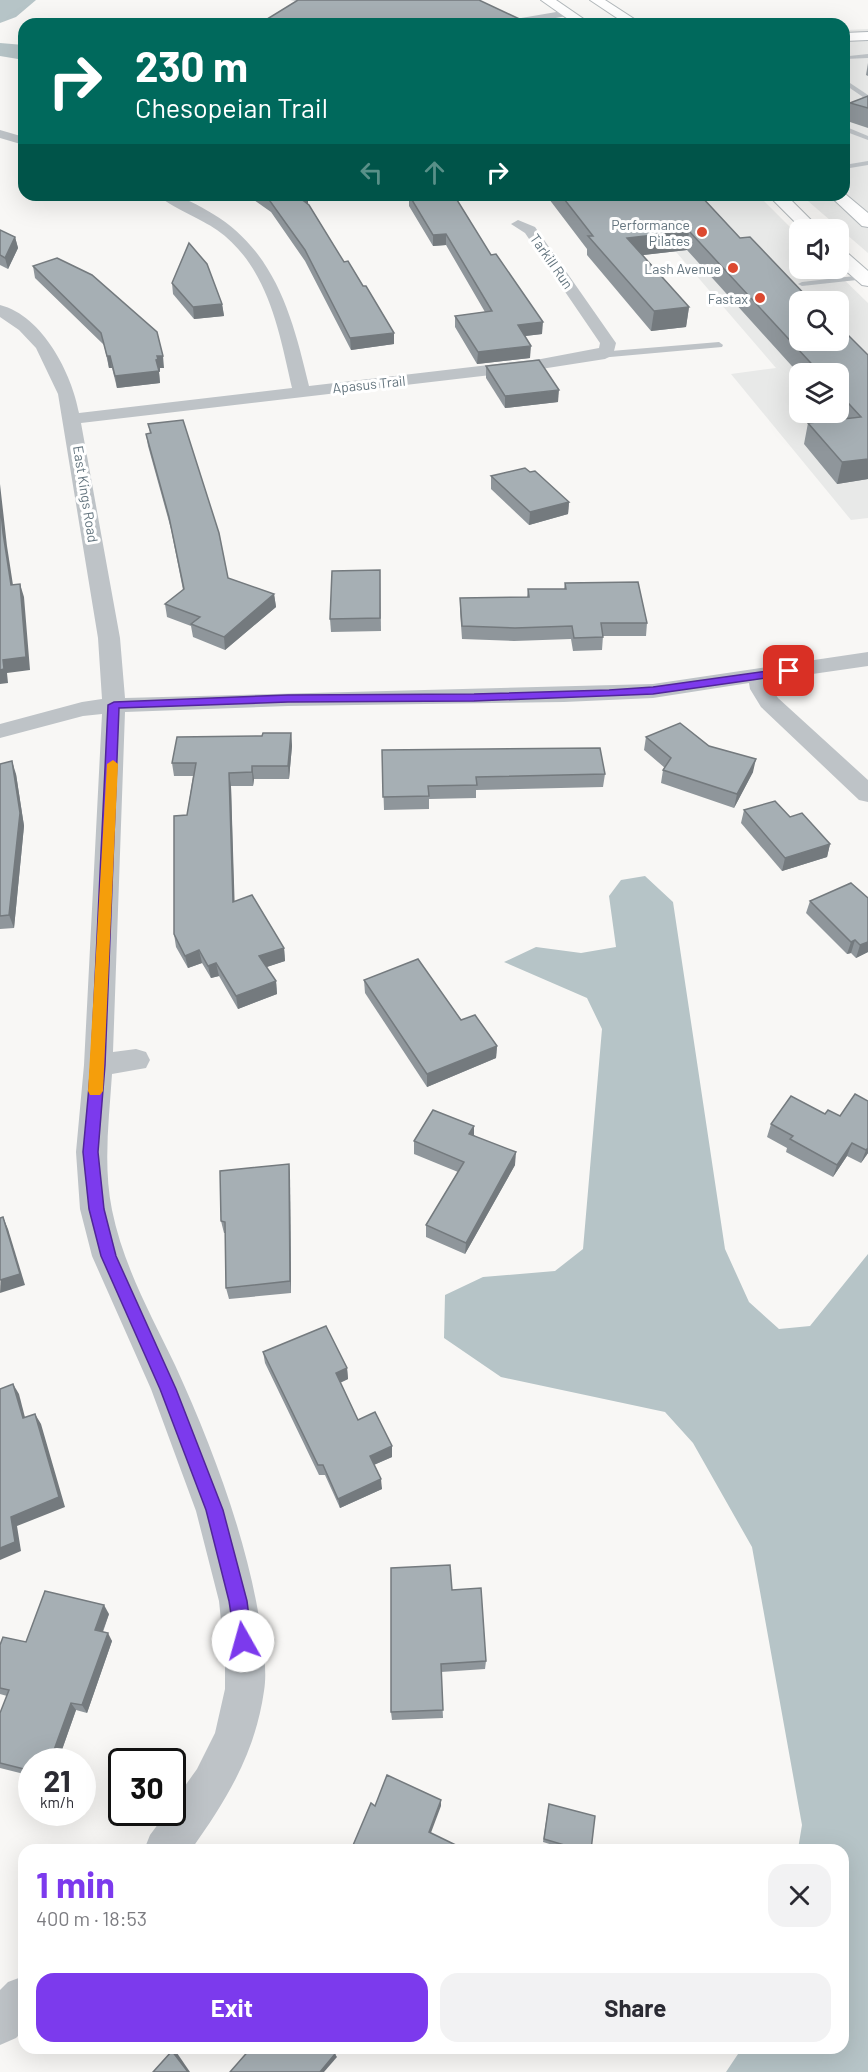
<!DOCTYPE html>
<meta charset="utf-8">
<style>
body{margin:0;font-family:Barlow,sans-serif;background:#f2f2f3;color:#2b2b33;height:100vh;display:flex;flex-direction:column;font-size:22px;white-space:nowrap}
*{box-sizing:border-box;margin:0}
p{font-size:20px;color:#7c7c81}
.icon{flex:none;width:33px;height:33px;fill:none;stroke:currentColor;stroke-width:2;stroke-linecap:round;stroke-linejoin:round}
.map{position:relative;flex:1;overflow:hidden}
.panel{position:absolute;left:18px;top:1844px;width:831px;height:210px;display:flex;flex-direction:column;background:#fff;border-radius:18px;box-shadow:0 6px 24px #0002}
.panel>*{flex:none}
.banner{position:absolute;left:18px;top:18px;width:832px;height:183px;border-radius:18px;box-shadow:0 6px 24px #0002;background:#00695c;color:#fff;overflow:hidden}
.buttons{position:absolute;left:789px;top:219px;display:grid;gap:12px}
.buttons a{display:grid;place-items:center;width:60px;height:60px;border-radius:12px;background:#fff;box-shadow:0 6px 24px #0002;font-size:30px}
.speed{position:absolute;left:18px;top:1748px;display:flex;gap:12px;font-size:30px;font-weight:700;text-align:center}
.speed>*{display:grid;place-content:center;width:78px;height:78px;border-radius:50%;background:#fff;box-shadow:0 6px 24px #0002;line-height:1}
.speed small{font-size:15px;font-weight:400}
.speed .limit{border:3px solid #111;border-radius:9px;background:#fff;color:#111}
.pin{position:absolute;display:grid;place-items:center;width:51px;height:51px;color:#fff;margin:-26px;border-radius:12px;box-shadow:0 3px 9px #0006}
.me{position:absolute;width:66px;margin:-33px;rotate:353deg;stroke-linejoin:round;filter:drop-shadow(0 0 4px #0008)}
.turn{display:flex;align-items:center;gap:21px;height:126px;padding:0 18px;font-size:27px}
.turn .icon{width:78px;height:78px;stroke-width:2.5}
.turn b{display:block;font-size:42px;line-height:51px}
.lanes{display:flex;align-items:center;height:57px;padding:0 18px;background:#0003;justify-content:center;gap:30px;direction:ltr}
.lanes .off{opacity:.35}
.round{display:grid;place-items:center;flex:none;width:63px;height:63px;border-radius:18px;background:#f2f2f3}
.head{display:flex;align-items:center;justify-content:space-between;height:102px;padding:0 18px}
h1{font-size:36px;font-weight:700;line-height:45px;color:#7c3aed}
.action{display:flex;gap:12px;margin-top:auto;padding:12px 18px}
.action a{flex:1;height:69px;border-radius:18px;background:#7c3aed;color:#fff;font-size:24px;font-weight:700;line-height:69px;text-align:center}
.action a+a{background:#f2f2f3;color:#2b2b33}
.map>svg:first-child{display:block}
</style>
<div class="map">
<svg width="868" height="2072" viewBox="0 0 868 2072">
<rect width="100%" height="100%" fill="#f8f7f5"/>
<g fill="#e8e9e8" fill-rule="evenodd">
<path d="M868,29V253L801,195H844L845,30Z"/>
<path d="M627,195H758L799,236L800,268L833,269L868,303V518L851,520L731,374L776,368ZM800,302H838V340H800ZM800,374H838V412H800Z"/>
</g>
<g fill="#b6c4c7">
<path d="M0,0H36L16,17L0,23Z"/>
<path d="M0,43L24,45V60L0,56Z"/>
<path d="M645,876L673,902L725,1249L749,1302L779,1329L810,1326L868,1254V2072H726L742,2048H843V1850L798,1849L802,1825L752,1547L693,1443L665,1412L501,1377L444,1338L445,1295L483,1277L555,1271L583,1249L602,1029L587,998L504,962L536,947L581,953L616,947L609,896L621,880Z"/>
</g>
<g fill="none" stroke-linecap="round" stroke-linejoin="round">
<g stroke="#b1b7bb" stroke-width="2">
<path id="secondary" d="M868,32V40L844,41V33Z"/>
</g>
<g stroke="#b2b8bb" stroke-width="2">
<g id="primary">
<path d="M541,0H556L591,24H575Z"/>
<path d="M590,0H605L642,24H626Z"/>
<path d="M844,193L868,213V227L862,226L829,195H844Z"/>
<path d="M768,195H786L821,230H803Z"/>
<path d="M838,249L844,250L868,271V286L862,285L838,264Z"/>
</g>
</g>
<g fill="#bec3c7" fill-rule="evenodd">
<path d="M290,0H343L316,4Z"/>
<path d="M844,50L849,56L868,54V58L845,59Z"/>
<path d="M844,79L868,95V99L858,106L844,109V105L854,103L863,97L844,84Z"/>
<path d="M844,126L868,136V140L844,131Z"/>
<path d="M868,161V165L844,169V165Z"/>
<path d="M863,275L867,277L866,279L802,286L798,284L802,282Z"/>
<path d="M719,342L723,345L722,347L599,358L595,355L599,352Z"/>
</g>
<g fill="#bec3c7" fill-rule="evenodd">
<path d="M568,10L572,11V15L523,24H497L503,21Z"/>
<path d="M0,130L24,137V145L0,138Z"/>
<path d="M158,195C181,195 193,202 213,214C276,252 293,319 309,386L541,359L599,348L600,343L525,233L511,224L518,220L535,227L616,343L613,355L605,359L541,369L81,423L120,638L125,698L653,684L868,652V666L771,680L772,689L778,698L868,780V802L859,800L761,707L750,689L749,683L653,698L564,702L288,706L125,712L113,1052L136,1049L146,1052L150,1060L146,1068L112,1074C109,1120 103,1165 112,1210C123,1265 151,1315 175,1365C213,1448 250,1546 262,1637C264,1654 267,1673 264,1691C255,1754 227,1799 191,1850H144L150,1835L167,1812H172V1804L197,1769L215,1733L225,1689V1660L219,1601L196,1511L151,1389L92,1256L80,1209L76,1152L84,1065L102,714L83,716L0,738V724L82,702L102,699L98,638L58,394L36,348L19,330L0,317V305C43,316 72,374 79,413L292,388C279,331 268,266 217,230C202,219 168,206 158,195Z"/>
<path d="M24,1976V2030L16,2038L0,2045V1990L8,1982Z"/>
</g>
<use href="#secondary" fill="#fff" fill-rule="evenodd"/>
<use href="#primary" fill="#fff" fill-rule="evenodd"/>
</g>
<g fill="#8f969b">
<path d="M868,63V76L866,75Z"/>
<path d="M868,96V128L847,121L850,103Z"/>
<path d="M247,195H308V204L394,344L351,350L305,261L271,212Z"/>
<path d="M409,195L491,255L542,334L525,336L530,358L477,364L455,327V316L485,312L446,245L433,246L409,206Z"/>
<path d="M496,195H700L800,302L868,355V479L837,484L804,444L808,423L840,419L834,412H838V374H800V375L687,250L643,255L689,307L686,327L651,331L587,255V249L549,199Z"/>
<path d="M0,230L15,237L18,248L8,269L0,265Z"/>
<path d="M33,266L164,368H160V371L159,372L160,383L117,388L112,368H109L104,345L35,278Z"/>
<path d="M172,283L222,304L224,316L194,319L173,294Z"/>
<path d="M486,366L558,402L505,408L486,378Z"/>
<path d="M148,424L228,578L274,594L276,607L225,650L193,637L191,626L167,617L165,604L183,590L171,529L148,446L146,434L150,433Z"/>
<path d="M530,472L569,502L568,514L529,525L491,489V476Z"/>
<path d="M380,570L381,631L331,632L330,619Z"/>
<path d="M565,583L647,623L646,636H603L602,650L573,651L571,639L514,641L462,639L460,611V598L527,597L528,589H564Z"/>
<path d="M291,733L292,746L289,779H254L253,786H231L234,901L284,948L285,961L266,967L276,981L277,994L238,1009L219,976L211,978L202,963L188,968L176,947L174,934L187,815L193,776H174L172,763L262,736Z"/>
<path d="M646,737L753,772L734,808L661,783L663,770L665,768L644,750Z"/>
<path d="M382,750L605,774L603,787L476,790V798L429,799V809L384,810Z"/>
<path d="M0,764L16,774L24,826L14,928L0,929Z"/>
<path d="M744,810L790,817L830,844L827,857L782,871L741,823Z"/>
<path d="M868,898V952L856,958L851,953L847,954L806,913L810,901Z"/>
<path d="M364,980L461,1020L497,1046L496,1058L427,1087L365,993Z"/>
<path d="M868,1101V1153L861,1163L847,1156L833,1177L786,1152L787,1148L767,1137L771,1124L825,1114L840,1116Z"/>
<path d="M474,1126V1135L515,1165L465,1254L426,1237V1225L458,1172L414,1154V1141Z"/>
<path d="M289,1164L290,1176L291,1293L229,1299L226,1288L225,1233H224L221,1221Z"/>
<path d="M263,1352L347,1368L348,1379L340,1383L358,1420L392,1446V1457L374,1465L382,1489L340,1508L325,1475H319L265,1363Z"/>
<path d="M452,1590L486,1661L485,1669L441,1672L443,1718L392,1720L391,1712Z"/>
<path d="M109,1614L103,1632L112,1641L87,1713L76,1710L58,1761H32V1776L0,1768V1713L7,1696L0,1694V1645L26,1642Z"/>
<path d="M548,1808L591,1850H569L543,1842Z"/>
</g>
<g fill="#747a7e">
<path d="M296,195H308V204Z"/>
<path d="M689,231L687,250L626,257L627,238Z"/>
<path d="M446,234V245L433,246V235Z"/>
<path d="M15,237L18,248L8,269L5,258Z"/>
<path d="M222,304L224,316L194,319L193,307Z"/>
<path d="M689,307L686,327L651,331L654,311Z"/>
<path d="M543,322L542,334L517,337L518,325Z"/>
<path d="M394,333V344L351,350L350,338Z"/>
<path d="M531,346L530,358L477,364L478,352Z"/>
<path d="M107,356H110L112,368H109Z"/>
<path d="M157,356H163L164,368H160V371L159,372L160,383L117,388L115,376Z"/>
<path d="M559,390L558,402L505,408V396Z"/>
<path d="M868,459V479L837,484L842,462Z"/>
<path d="M0,484L7,546L15,598L11,585L3,533L0,501Z"/>
<path d="M569,502L568,514L529,525L530,512Z"/>
<path d="M20,584L24,597L30,670L7,673L8,683L0,684V670L3,660Z"/>
<path d="M274,594L276,607L225,650L224,637Z"/>
<path d="M291,733L292,746L289,779L288,766Z"/>
<path d="M756,759L753,772L734,808L737,794Z"/>
<path d="M12,761L16,774L24,826L14,928L9,915Z"/>
<path d="M252,766L254,779L253,786L252,772Z"/>
<path d="M229,773L231,786L235,915L233,902Z"/>
<path d="M830,844L827,857L782,871L785,858Z"/>
<path d="M855,940L851,953L847,954L851,942Z"/>
<path d="M868,942V952L856,958L860,945Z"/>
<path d="M284,948L285,961L261,969L259,956Z"/>
<path d="M199,950L202,963L188,968L185,956Z"/>
<path d="M216,963L219,976L211,978L208,966Z"/>
<path d="M276,981L277,994L238,1009L236,996Z"/>
<path d="M497,1046L496,1058L427,1087V1074Z"/>
<path d="M474,1126V1139L469,1134Z"/>
<path d="M852,1143L847,1156L833,1177L837,1165Z"/>
<path d="M868,1148V1153L861,1163L866,1150Z"/>
<path d="M516,1152L515,1165L465,1254L466,1243Z"/>
<path d="M289,1164L290,1176L291,1293L290,1281Z"/>
<path d="M3,1217L8,1229L25,1285L0,1293Z"/>
<path d="M347,1368L348,1379L337,1384L336,1373Z"/>
<path d="M13,1384L19,1394L28,1429L23,1418Z"/>
<path d="M35,1414L41,1424L65,1507L17,1526L21,1551L0,1560V1548L11,1517Z"/>
<path d="M392,1446V1457L371,1466L370,1456Z"/>
<path d="M381,1479L382,1489L340,1508L338,1499Z"/>
<path d="M104,1605L109,1614L100,1638L95,1630Z"/>
<path d="M108,1633L112,1641L87,1713L82,1705Z"/>
<path d="M71,1703L76,1710L58,1761H50Z"/>
<path d="M441,1800V1806L429,1838V1832Z"/>
<path d="M172,2051L177,2053L190,2072H188Z"/>
<path d="M335,2054L337,2057L324,2072H320Z"/>
</g>
<g fill="#a6afb4" stroke="#747a7e" stroke-width="1.5">
<path d="M298,0H479L530,24H259Z"/>
<path d="M868,96V108L850,103Z"/>
<path d="M261,195H298H296L309,205L344,262L348,261L363,286H366L394,333L350,338L305,250L270,201Z"/>
<path d="M409,195H454L491,255L496,254L543,322L518,325L531,346L478,352L455,316L492,311L446,234L433,235Z"/>
<path d="M561,195H700L740,238L750,237L812,302H800V340H838V325L868,355V459L842,462L808,423L861,417L838,392V374H821L689,231L627,238L689,307L654,311L588,236H593Z"/>
<path d="M0,230L15,237L5,258L0,255Z"/>
<path d="M189,243L207,264L222,304L193,307L172,283Z"/>
<path d="M57,258L92,275L157,332L163,356H157L158,359L156,360L159,371L115,376L110,356H107L101,333L33,266Z"/>
<path d="M539,360L559,390L505,396L486,366Z"/>
<path d="M183,420L219,533L228,578L274,594L224,637L191,624L200,617L165,604L184,589L169,517L146,434L151,433L148,424Z"/>
<path d="M525,468L530,472L535,471L569,502L530,512L491,476Z"/>
<path d="M0,501L3,533L11,585L20,584L26,657L3,660L4,669L0,670Z"/>
<path d="M380,570V618L330,619L332,571Z"/>
<path d="M638,582L647,623H601L603,637L574,638L572,626L515,628L462,626L460,598L529,597L528,589H566L565,583Z"/>
<path d="M680,723L709,746L756,759L737,794L663,770L671,758L646,737Z"/>
<path d="M263,733H291L288,766H252V772L229,773L233,902L252,895L284,948L259,956L276,981L236,996L216,963L208,966L199,950L185,956L174,934V816L187,815L196,763H172L177,737L262,736Z"/>
<path d="M600,748L605,774L476,777L477,785L428,786L429,796L383,797L382,750Z"/>
<path d="M12,761L20,813L9,915L0,916V764Z"/>
<path d="M775,801L790,817L802,813L830,844L785,858L744,810Z"/>
<path d="M851,883L868,898V942L860,945L855,940L851,942L810,901Z"/>
<path d="M418,959L461,1020L475,1015L497,1046L427,1074L364,980Z"/>
<path d="M855,1094L868,1101V1148L866,1150L852,1143L837,1165L790,1139L793,1136L771,1124L791,1096L825,1114L828,1110L840,1116Z"/>
<path d="M433,1110L474,1126L469,1134L516,1152L466,1243L426,1225L464,1162L414,1141Z"/>
<path d="M289,1164L290,1281L226,1288L225,1222L221,1221L220,1171Z"/>
<path d="M3,1217L20,1274L0,1280V1218Z"/>
<path d="M326,1326L347,1368L336,1373L358,1420L375,1412L392,1446L370,1456L381,1479L338,1499L323,1465H318L263,1352Z"/>
<path d="M13,1384L23,1418L35,1414L59,1497L11,1517L15,1542L0,1548V1389Z"/>
<path d="M450,1565L452,1590L481,1588L486,1661L441,1664L443,1710L391,1712V1568Z"/>
<path d="M45,1591L104,1605L95,1630L108,1633L82,1705L71,1703L50,1761H32V1771L0,1763V1713L9,1690L0,1688V1645L3,1637L26,1642Z"/>
<path d="M387,1775L441,1800L429,1832L464,1849V1850H351L371,1803L375,1806Z"/>
<path d="M549,1804L595,1816L591,1850H581L544,1839Z"/>
<path d="M251,2048H330L335,2054L320,2072H230Z"/>
<path d="M172,2051L188,2072H153Z"/>
</g>
<path fill="#7c3aed" stroke="#51269a" stroke-width="1.5" d="M789,668L793,669V674L653,694L474,701L288,702L119,708L105,1065L98,1152L104,1209L116,1256L176,1389L223,1510L247,1601L252,1641L249,1647L243,1650L236,1647L229,1601L206,1510L160,1389L101,1256L89,1209L83,1152L91,1065L108,705L114,702L288,695L474,694L609,690L653,687Z"/>
<path fill="#f59e0b" d="M113,760L118,764L103,1091L100,1095H90L88,1091L107,764Z"/>
<g fill="#dc4930" stroke="#fff" stroke-width="2">
<circle cx="702" cy="232" r="6"/>
<circle cx="733" cy="268" r="6"/>
<circle cx="760" cy="298" r="6"/>
</g>
<g text-anchor="middle" dominant-baseline="central" stroke-width="6" stroke-linejoin="round" paint-order="stroke">
<g font-size="14" fill="#64757f" stroke="#fff" text-anchor="end">
<text x="690" y="224">Performance<tspan x="690" dy="16">Pilates</tspan></text>
<text x="721" y="268">Lash Avenue</text>
<text x="748" y="298">Fastax</text>
</g>
<g font-size="14" fill="#64757f" stroke="#fff">
<text transform="translate(552 261) rotate(55)">Tarkill Run</text>
<text transform="translate(369 384) rotate(-6)">Apasus Trail</text>
<text transform="translate(86 494) rotate(81)">East Kings Road</text>
</g>
</g>
</svg>
<div class="buttons">
<a><svg class="icon" aria-label="sound" viewBox="0 0 24 24"><path d="M4 9h4l5-4v14l-5-4H4zM17 9q2 3 0 6"/></svg></a>
<a><svg class="icon" aria-label="search" viewBox="0 0 24 24"><circle cx="10" cy="10" r="6"/><path d="M15 15l6 6"/></svg></a>
<a><svg class="icon" aria-label="layers" viewBox="0 0 24 24"><path d="M12 4l9 5-9 5-9-5zM3 14l9 5 9-5"/></svg></a>
</div>
<div class="speed"><div>21<small>km/h</small></div><div class="limit">30</div></div>
<div class="pin" style="left:789px;top:671px;background:#d93025"><svg class="icon" aria-label="arrive" viewBox="0 0 24 24"><path d="M6 21V4h12l-3 4 3 4H6"/></svg></div>
<svg class="me" style="left:243px;top:1641px" viewBox="-20 -20 40 40"><circle r="19" fill="#fff"/><path d="M0-13L10 11 0 6-10 11z" fill="#7c3aed"/></svg>
<div class="banner">
<div class="turn"><svg class="icon" aria-label="right" viewBox="0 0 24 24"><path d="M7 20v-9h11M14 6l5 5-5 5"/></svg><div><b>230 m</b>Chesopeian Trail</div></div>
<div class="lanes"><svg class="icon off" aria-label="left" viewBox="0 0 24 24"><path d="M17 20v-9H6M10 6l-5 5 5 5"/></svg><svg class="icon off" aria-label="ahead" viewBox="0 0 24 24"><path d="M12 20V5M6 11l6-6 6 6"/></svg><svg class="icon" aria-label="right" viewBox="0 0 24 24"><path d="M7 20v-9h11M14 6l5 5-5 5"/></svg></div>
</div>
<section class="panel">
<div class="head"><div><h1>1 min</h1><p>400 m · 18:53</p></div><a class="round"><svg class="icon" aria-label="close" viewBox="0 0 24 24"><path d="M6 6l12 12M18 6L6 18"/></svg></a></div>
<div class="action"><a>Exit</a><a>Share</a></div>
</section>
</div>
